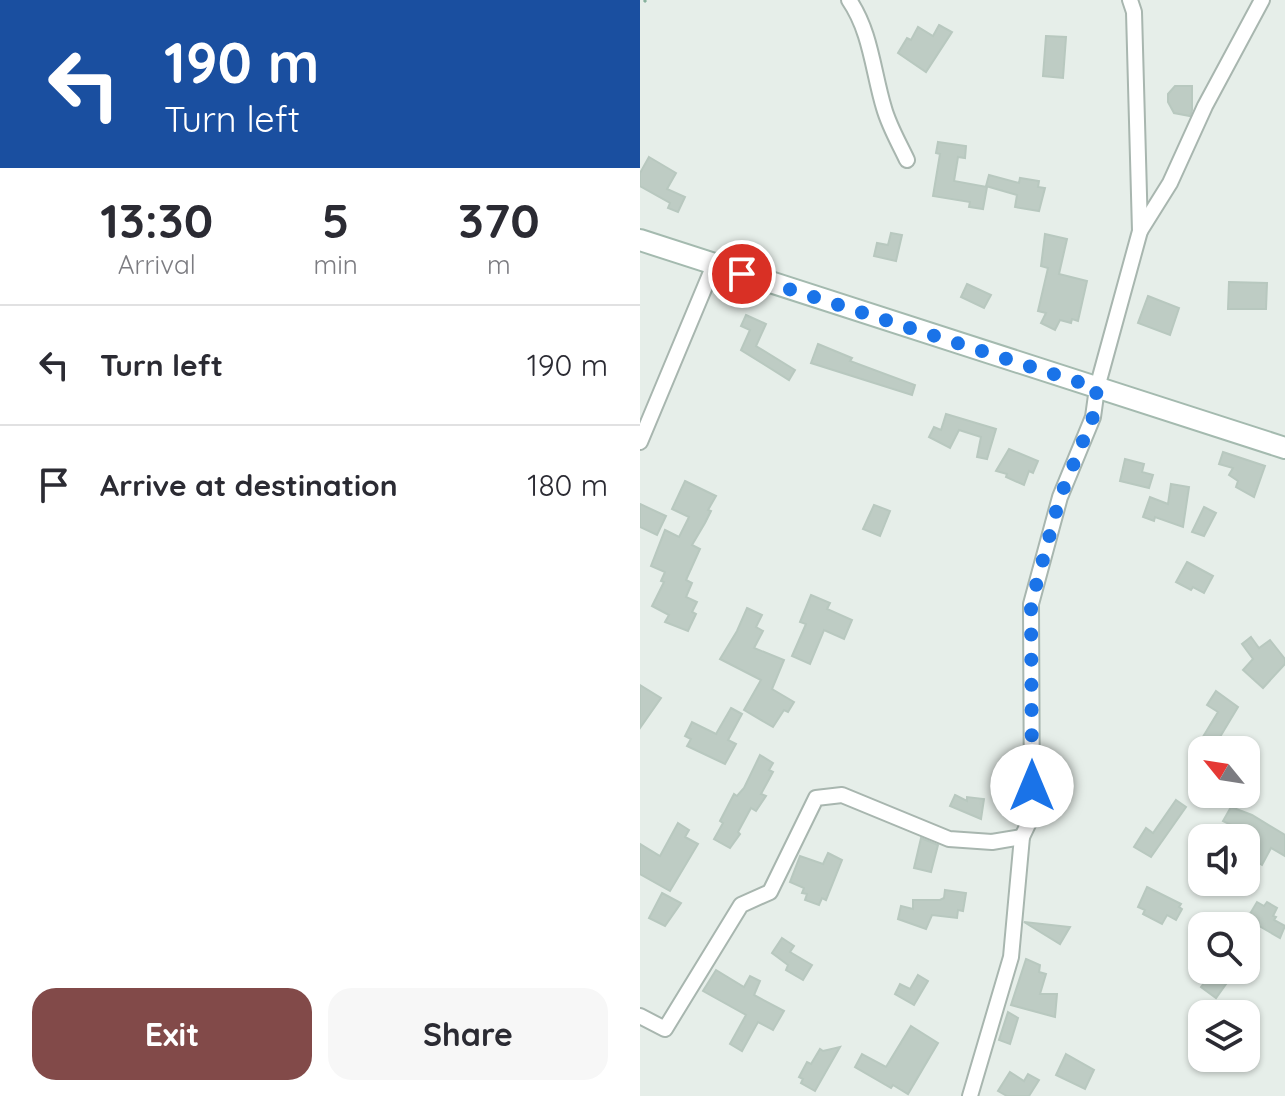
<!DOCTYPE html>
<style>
body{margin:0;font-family:Quicksand,sans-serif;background:#f7f7f7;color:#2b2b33;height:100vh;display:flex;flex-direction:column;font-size:30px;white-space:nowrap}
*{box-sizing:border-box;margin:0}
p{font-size:26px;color:#7c7c81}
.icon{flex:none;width:44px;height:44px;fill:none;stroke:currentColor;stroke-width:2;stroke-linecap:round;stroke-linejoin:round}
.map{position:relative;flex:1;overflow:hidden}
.sheet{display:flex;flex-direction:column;background:#fff;width:640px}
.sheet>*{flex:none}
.guide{background:#1a4fa0;color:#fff;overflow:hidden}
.needle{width:52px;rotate:300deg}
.buttons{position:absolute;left:548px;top:736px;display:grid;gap:16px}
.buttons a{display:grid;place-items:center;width:72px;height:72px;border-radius:16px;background:#fff;box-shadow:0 2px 6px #0004;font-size:40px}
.pin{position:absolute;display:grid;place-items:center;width:68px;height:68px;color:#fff;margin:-34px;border:4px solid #fff;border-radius:50%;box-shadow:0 2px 8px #0007}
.me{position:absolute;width:88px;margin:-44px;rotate:0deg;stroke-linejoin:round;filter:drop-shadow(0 0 6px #0008)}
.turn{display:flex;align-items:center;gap:28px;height:168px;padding:0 32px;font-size:36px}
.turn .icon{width:104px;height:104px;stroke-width:2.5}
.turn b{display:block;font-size:56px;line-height:68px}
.eta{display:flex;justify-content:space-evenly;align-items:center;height:136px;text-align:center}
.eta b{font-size:48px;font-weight:700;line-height:56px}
.button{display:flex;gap:16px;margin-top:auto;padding:16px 32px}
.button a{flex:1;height:92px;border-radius:24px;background:#824a49;color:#fff;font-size:32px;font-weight:700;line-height:92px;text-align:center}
.button a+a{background:#f7f7f7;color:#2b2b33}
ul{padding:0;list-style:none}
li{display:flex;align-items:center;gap:24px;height:120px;padding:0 32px;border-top:2px solid #e1e1e2}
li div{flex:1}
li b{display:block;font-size:30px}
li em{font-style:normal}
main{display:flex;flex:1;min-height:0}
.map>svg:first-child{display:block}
</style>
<main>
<section class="sheet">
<div class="guide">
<div class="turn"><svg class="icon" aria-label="left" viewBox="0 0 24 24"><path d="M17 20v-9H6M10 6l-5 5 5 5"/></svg><div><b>190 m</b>Turn left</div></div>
</div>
<div class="eta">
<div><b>13:30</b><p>Arrival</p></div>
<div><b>5</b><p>min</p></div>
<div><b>370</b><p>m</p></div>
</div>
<ul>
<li><svg class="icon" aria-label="left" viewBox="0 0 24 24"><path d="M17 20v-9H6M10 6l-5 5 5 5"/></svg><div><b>Turn left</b></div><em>190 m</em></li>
<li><svg class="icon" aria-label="arrive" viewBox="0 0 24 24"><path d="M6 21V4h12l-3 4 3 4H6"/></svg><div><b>Arrive at destination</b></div><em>180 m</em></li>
</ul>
<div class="button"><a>Exit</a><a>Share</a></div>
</section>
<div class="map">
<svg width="645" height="1096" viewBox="0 0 645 1096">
<rect width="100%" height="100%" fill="#e6eee9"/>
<g fill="#beccc4" stroke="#b8c8bf" stroke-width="2">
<path d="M299,25L312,32L286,72L258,53L267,38L271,40L278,27L293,36Z"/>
<path d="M406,36L426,37L423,78L403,76Z"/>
<path d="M535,86H552V110L550,116L534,113L528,102V94Z"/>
<path d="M298,142L326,146L325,158L318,157L314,181L347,187L343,209L329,207L330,202L293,196L300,154L296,153Z"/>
<path d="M9,157L36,173L27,189L45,197L38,212L28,208L30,203L0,186V173Z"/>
<path d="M349,175L379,183L380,178L399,181L398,187L405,188L399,211L375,207L377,195L346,186Z"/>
<path d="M251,233L262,235L256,261L234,256L237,243L248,245Z"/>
<path d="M405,234L427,239L419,274L447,281L438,321L432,319L431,323L420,320L415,330L401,323L406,313L398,311L408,268L401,266Z"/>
<path d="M589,282L627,283L626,309H588Z"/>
<path d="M327,284L351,295L344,308L321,297Z"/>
<path d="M508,296L539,308L530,335L498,323Z"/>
<path d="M106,315L126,324L116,346L155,370L149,380L101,350L110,330L101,326Z"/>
<path d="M178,344L212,358L210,361L275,385L272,395L171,363Z"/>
<path d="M306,414L356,429L347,459L337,457L341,437L319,430L310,448L289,437L294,427L301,430Z"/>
<path d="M369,449L398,461L393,473L389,471L384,485L366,477L367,474L356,471Z"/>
<path d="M583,452L625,466L614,497L596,487L598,481L589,475L593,468L579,464Z"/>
<path d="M485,459L504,464L502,472L513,475L509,488L480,481Z"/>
<path d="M45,481L76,496L68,510L71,511L65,523L52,545L60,549L46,580L52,583L46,597L57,602L52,612L56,614L48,631L25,622L29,615L12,606L24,582L21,581L25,572L11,566L25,530L39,537L49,517L32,509Z"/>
<path d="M531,484L549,487L543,527L515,517L514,521L503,517L510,497L528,504Z"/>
<path d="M0,504L26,516L17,535L0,527Z"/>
<path d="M234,505L250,511L240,536L223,529Z"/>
<path d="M564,507L576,513L564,536L552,532Z"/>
<path d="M547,562L573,576L564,593L553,587L551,590L536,582Z"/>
<path d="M171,595L190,603L187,609L212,620L204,639L184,630L170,664L152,656L166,624L160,622Z"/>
<path d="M107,608L122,615L116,627L123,631L114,648L144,660L132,689L154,702L148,712L144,710L133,727L104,710L121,680L80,659L97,631Z"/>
<path d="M611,637L619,648L630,640L645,659V664L623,688L603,670L613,659L602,644Z"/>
<path d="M0,685L21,698L0,728Z"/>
<path d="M576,691L598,707L574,747L561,740L578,712L567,705Z"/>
<path d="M91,708L102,714L88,740L96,744L85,764L47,746L51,739L45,736L52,722L76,734Z"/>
<path d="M120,755L133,763L129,770L133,772L121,794L126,796L116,811L111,808L98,832L100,834L90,848L74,839L83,823L80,821L94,794L97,796L104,788Z"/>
<path d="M315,795L327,801V797L344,799L341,819L310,806Z"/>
<path d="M536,800L546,807L511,857L494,847L506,828L513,833Z"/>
<path d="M591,807L612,815L645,835V856L631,848L622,865L606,856V842L610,834L583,821Z"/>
<path d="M38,823L49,830L45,837L58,844L30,891L0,874V844L20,856Z"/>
<path d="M281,838L298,845L291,872L274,868Z"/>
<path d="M188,853L202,860L186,900L182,898L179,905L165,900L167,894L162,893L164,888L150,882L160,856L183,864Z"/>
<path d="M507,887L541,904L539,907L542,909L536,920L527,915L522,924L503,914L505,910L498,907Z"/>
<path d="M305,890L326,893L323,911L318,910L317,918L292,915L286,929L258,919L261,906L273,909V900H300L304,898Z"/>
<path d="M22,893L41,903L25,926L9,918Z"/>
<path d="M617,902L624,906L627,902L637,908L633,916L636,917L634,920L645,926L640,938L607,919Z"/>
<path d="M384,922L430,927L420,944Z"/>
<path d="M142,938L154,946L150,952L172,965L163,980L146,970L148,965L132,953Z"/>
<path d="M386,959L400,965L399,972L406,974L400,994H417L415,1017L371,1005Z"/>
<path d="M76,970L104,987L110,976L120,981L114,995L144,1011L133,1030L118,1022L102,1051L90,1044L106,1015L63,991Z"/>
<path d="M574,970H596L576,998L561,987Z"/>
<path d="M278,975L288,981L274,1005L255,994L260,984L270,989Z"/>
<path d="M368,1012L378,1018L370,1044L359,1040Z"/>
<path d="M271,1026L298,1043L268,1094L253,1085L251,1088L215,1067L222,1054L246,1067Z"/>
<path d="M200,1047L175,1091L161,1083L163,1079L159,1077L167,1062L171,1064L180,1049L183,1051Z"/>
<path d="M426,1054L454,1070L445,1089L416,1075Z"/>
<path d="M370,1072L384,1081L388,1074L399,1080L389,1096H367L358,1091Z"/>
</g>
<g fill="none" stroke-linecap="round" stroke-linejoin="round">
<g stroke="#a8b6af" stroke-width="18">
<g id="minor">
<path d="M209,0C231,32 233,72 244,108C249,126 259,143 267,160"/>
<path d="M500,231L530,183L565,106L622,0"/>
<path d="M0,442L74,265"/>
<path d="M0,1016L25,1029L101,905L130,892L176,798L202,795L309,839L352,842L382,837"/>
<path d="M330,1096L371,957L382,837L392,816L391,604L420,497L453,417L457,388L500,231L494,12L490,0"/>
</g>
</g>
<g stroke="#a4baaf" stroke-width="24">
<path id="secondary" d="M0,240L645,448"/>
</g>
<path stroke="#87b19d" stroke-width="3" stroke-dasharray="4 6" stroke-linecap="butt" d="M4,2L6,0"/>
<use href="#minor" stroke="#fff" stroke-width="14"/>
<use href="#secondary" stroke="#fff" stroke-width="20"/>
</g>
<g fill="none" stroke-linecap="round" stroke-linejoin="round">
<path stroke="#1a73e8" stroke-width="14" stroke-dasharray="0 25.2" d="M102,274L457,388L453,417L420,497L391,604L392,786"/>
</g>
</svg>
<div class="buttons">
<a><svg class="needle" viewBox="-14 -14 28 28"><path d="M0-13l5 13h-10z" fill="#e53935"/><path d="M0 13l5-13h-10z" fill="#7c7c81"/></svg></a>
<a><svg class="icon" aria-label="sound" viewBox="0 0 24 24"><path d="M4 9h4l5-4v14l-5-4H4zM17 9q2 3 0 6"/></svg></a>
<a><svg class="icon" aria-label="search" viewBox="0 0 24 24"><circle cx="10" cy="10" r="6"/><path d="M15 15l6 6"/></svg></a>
<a><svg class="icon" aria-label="layers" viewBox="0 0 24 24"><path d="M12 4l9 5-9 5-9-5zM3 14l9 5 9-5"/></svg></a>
</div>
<div class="pin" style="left:102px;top:274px;background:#d93025"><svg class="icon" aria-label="arrive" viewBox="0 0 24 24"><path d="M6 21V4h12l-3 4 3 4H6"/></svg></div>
<svg class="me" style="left:392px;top:786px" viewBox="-20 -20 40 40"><circle r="19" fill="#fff"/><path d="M0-13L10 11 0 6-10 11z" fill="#1a73e8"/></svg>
</div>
</main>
